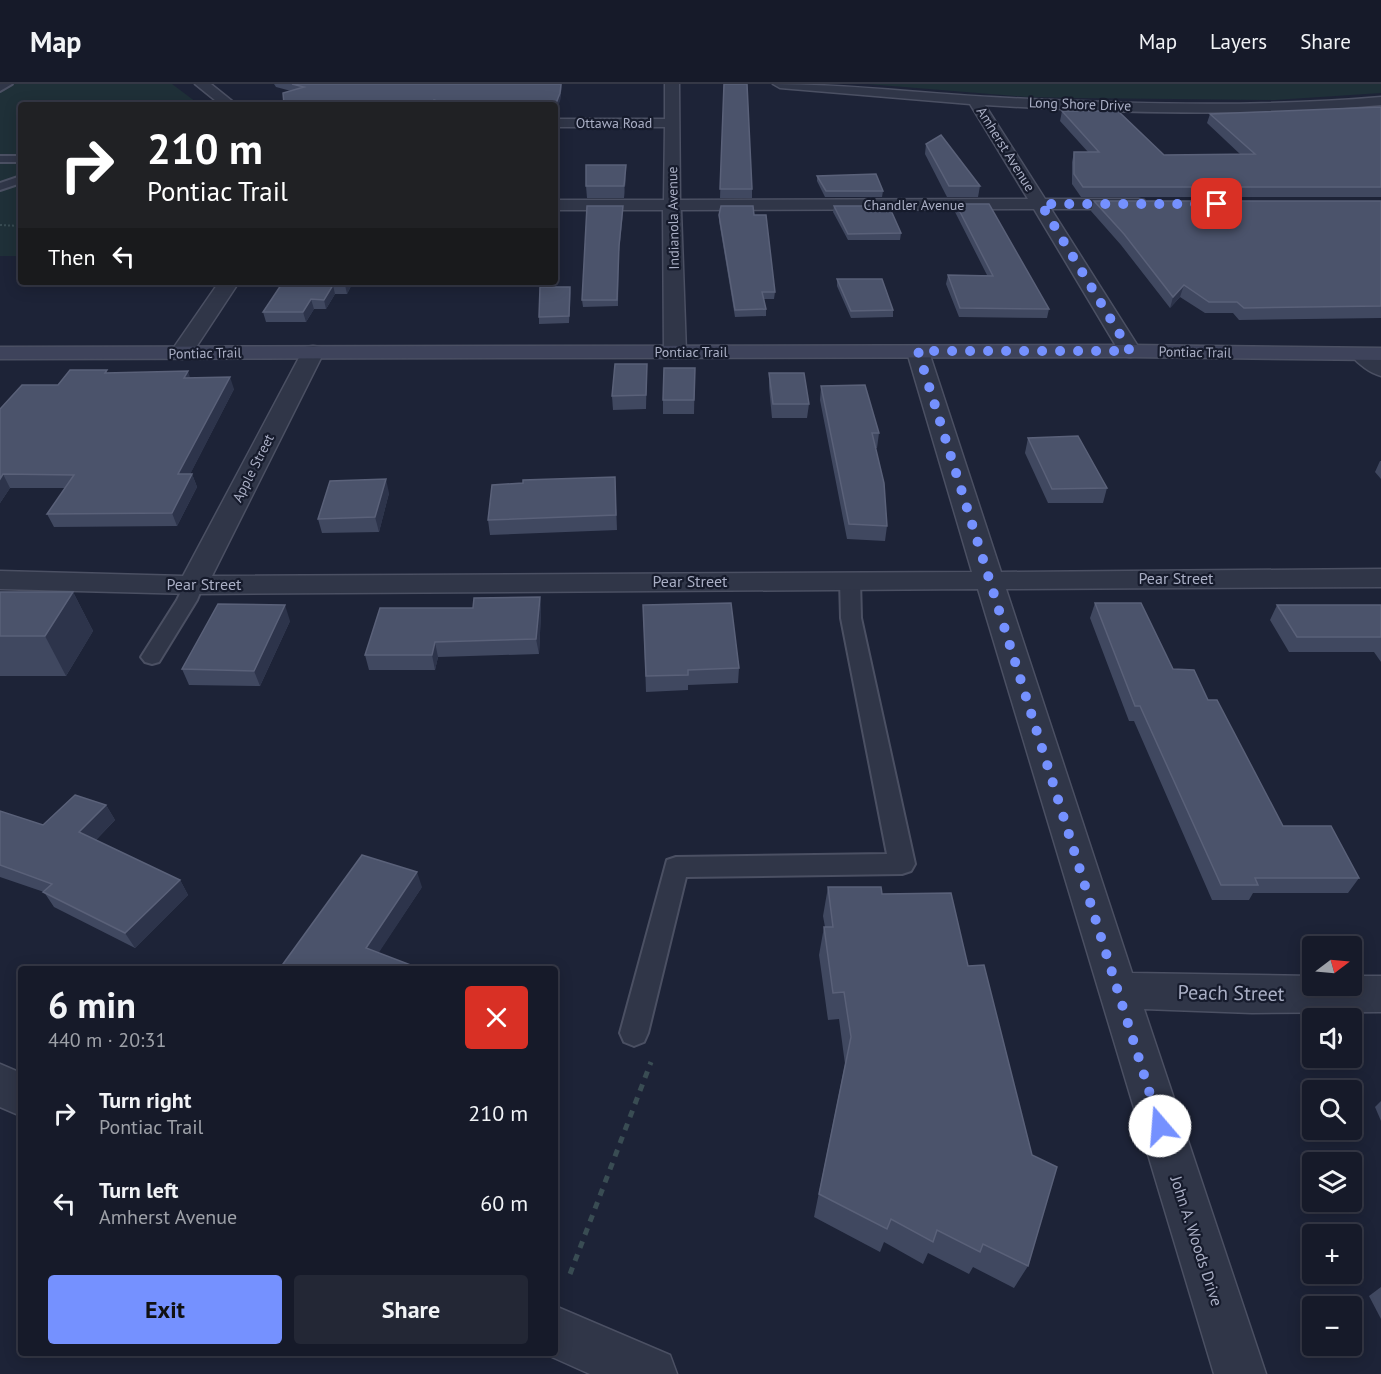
<!DOCTYPE html>
<meta charset="utf-8">
<style>
body{margin:0;font-family:"PT Sans",sans-serif;background:#232735;color:#f1f3f6;height:100vh;display:flex;flex-direction:column;font-size:22px;white-space:nowrap}
*{box-sizing:border-box;margin:0}
p{font-size:20px;color:#9ea1a8}
.icon{flex:none;width:33px;height:33px;fill:none;stroke:currentColor;stroke-width:2;stroke-linecap:round;stroke-linejoin:round}
.map{position:relative;flex:1;overflow:hidden}
.details{position:absolute;left:18px;top:882px;width:540px;height:390px;display:flex;flex-direction:column;background:#161a29;border-radius:6px;box-shadow:0 3px 15px #0003,0 0 0 2px #353846}
.details>*{flex:none}
.guide{position:absolute;left:18px;top:18px;width:540px;height:183px;border-radius:6px;box-shadow:0 3px 15px #0003,0 0 0 2px #353846;background:#202124;color:#fff;overflow:hidden}
.needle{width:39px;rotate:74deg}
.buttons{position:absolute;left:1302px;top:852px;display:grid;gap:12px}
.buttons a{display:grid;place-items:center;width:60px;height:60px;border-radius:6px;background:#161a29;box-shadow:0 3px 15px #0003,0 0 0 2px #353846;font-size:30px}
.pin{position:absolute;display:grid;place-items:center;width:51px;height:51px;color:#fff;margin:-26px;border-radius:12px;box-shadow:0 3px 9px #0006}
.me{position:absolute;width:66px;margin:-33px;rotate:342deg;stroke-linejoin:round;filter:drop-shadow(0 0 4px #0008)}
.turn{display:flex;align-items:center;gap:21px;height:126px;padding:0 30px;font-size:27px}
.turn .icon{width:78px;height:78px;stroke-width:2.5}
.turn b{display:block;font-size:42px;line-height:51px}
.then{display:flex;align-items:center;height:57px;padding:0 30px;background:#0003;gap:12px;font-size:22px}
.round{display:grid;place-items:center;flex:none;width:63px;height:63px;border-radius:6px;background:#232735}
.summary{display:flex;align-items:center;justify-content:space-between;height:102px;padding:0 30px}
h1{font-size:36px;font-weight:600;line-height:45px}
.button{display:flex;gap:12px;margin-top:auto;padding:12px 30px}
.button a{flex:1;height:69px;border-radius:6px;background:#7591ff;color:#111;font-size:24px;font-weight:600;line-height:69px;text-align:center}
.button a+a{background:#232735;color:#f1f3f6}
ul{padding:0;list-style:none}
li{display:flex;align-items:center;gap:18px;height:90px;padding:0 30px}
li div{flex:1}
li b{display:block;font-size:22px}
li em{font-style:normal}
header{display:flex;align-items:center;gap:36px;box-sizing:border-box;height:84px;padding:0 30px;background:#161a29;border-bottom:2px solid #353846}
header strong{font-size:28px}
nav{display:flex;gap:33px;margin-inline-start:auto;font-size:21px}
.map>svg:first-child{display:block}
</style>
<header>
<strong>Map</strong>
<nav><a>Map</a><a>Layers</a><a>Share</a></nav>
</header>
<div class="map">
<svg width="1381" height="1290" viewBox="0 0 1381 1290">
<rect width="100%" height="100%" fill="#1d2337"/>
<g fill="#1f3038">
<path d="M0,0H172L200,21H21V172H0Z"/>
<path d="M867,0H1381V9L1275,16L1072,14L1028,13Z"/>
</g>
<g fill="none" stroke-linecap="round" stroke-linejoin="round">
<g stroke="#4b5063" stroke-width="4">
<g id="lane">
<path d="M0,0H12L0,7Z"/>
<rect x="0" y="72" width="21" height="6"/>
<path d="M21,92V99L0,106V99Z"/>
<path d="M850,490L857,492L860,496L861,534L915,780L911,787L902,790L686,793L648,949L644,958L634,962L624,958L620,949L667,776L676,773L887,770L841,534L840,496L843,492Z"/>
<path d="M193,495L200,497L203,501L197,516L159,578L152,580L145,578L141,573L177,516L186,497Z"/>
</g>
</g>
<g stroke="#4b5063" stroke-width="3">
<g id="street">
<path d="M195,0H211L237,21H221Z"/>
<path d="M665,0H679L680,116L1028,115L970,20L780,4L773,0C846,0 918,9 991,13C1120,20 1252,24 1381,13V21C1250,33 1116,29 985,21L1045,115H1138L1144,116L1146,120L1144,124L1138,125H1051L1141,267L1138,272L1130,273L1122,272L1034,125L681,126L686,268L683,273L675,274L667,273L664,268L663,126H555V116H664L665,43H555V35H665Z"/>
<path d="M219,198H239L189,274L181,275L173,274L170,269Z"/>
<path d="M313,262L321,263L324,268L212,492L972,488L907,268L910,263L918,262L926,263L929,268L1001,488L1381,485V503L1006,505L1132,889L1312,892V902H1352V892H1381V928L1252,929L1144,925L1266,1290H1214L978,505L193,510L0,505V487L183,492L302,268L305,263Z"/>
<path d="M1362,265L1370,266L1381,275V292C1370,289 1358,280 1351,271L1354,266Z"/>
<path d="M0,980L21,989V1032L0,1023Z"/>
<path d="M555,1222L670,1271L677,1290H590L543,1269H555Z"/>
</g>
</g>
<g stroke="#4b5063" stroke-width="3">
<path id="secondary" d="M1130,261L1381,264V276L1130,273L0,275V263Z"/>
</g>
<path stroke="#394c53" stroke-width="2" stroke-dasharray="2 2" stroke-linecap="butt" d="M0,141L21,142"/>
<path stroke="#394c53" stroke-width="5" stroke-dasharray="7 7" stroke-linecap="butt" d="M570,1190L651,978"/>
<use href="#lane" fill="#303648" fill-rule="evenodd"/>
<use href="#street" fill="#303648" fill-rule="evenodd"/>
<use href="#secondary" fill="#3e435b" fill-rule="evenodd"/>
</g>
<g fill="#404860">
<path d="M274,0H562L560,17L555,21H284L283,9L291,7L276,3Z"/>
<path d="M724,0L752,105V114H720Z"/>
<path d="M1381,23V113H1081L1072,100V78L1074,68H1088L1060,37L1062,27L1164,71H1241L1207,39L1210,30Z"/>
<path d="M926,60L980,102L978,113H947L925,70Z"/>
<path d="M626,81V92L624,114H587L586,102Z"/>
<path d="M817,92L883,107L882,113H825L817,97Z"/>
<path d="M1094,117H1381V234L1239,236L1233,229H1205L1180,213L1170,224L1121,161L1091,127Z"/>
<path d="M956,120L1049,225L1047,234L959,233L946,200L948,191H987L955,128Z"/>
<path d="M623,122V128L619,168L618,222L583,223L582,216Z"/>
<path d="M834,122L901,149L900,156H848L833,128Z"/>
<path d="M719,131H754L775,208L774,215H764L766,225V232L735,233L719,137Z"/>
<path d="M837,195L893,226V233L851,234L837,202Z"/>
<path d="M283,198H353L347,210H335L326,225H314L306,238H266L263,228Z"/>
<path d="M570,203L569,239L539,240V233Z"/>
<path d="M647,280L646,325L613,326L612,312Z"/>
<path d="M695,284L694,330H663V316Z"/>
<path d="M109,289L190,294L234,305L190,390H192L197,403L177,442L54,443L47,430L65,404H10L0,419V325L58,301Z"/>
<path d="M769,289L809,320L807,334H772L769,303Z"/>
<path d="M821,302L879,349L877,364H875L887,442L885,457L847,455L820,316Z"/>
<path d="M1028,354L1107,404L1103,419H1048L1025,369Z"/>
<path d="M1380,377H1381V395L1375,388Z"/>
<path d="M615,393L617,446L490,451L488,436L523,399Z"/>
<path d="M389,409L379,448L322,449L318,435Z"/>
<path d="M0,508H73L93,547L66,592H0Z"/>
<path d="M540,513L541,528L539,570L438,573L435,586H369L365,571L473,524Z"/>
<path d="M1095,519L1208,616L1283,742L1359,794L1348,809H1253L1249,816H1212L1134,637H1129L1090,534Z"/>
<path d="M643,521L739,584L738,599L688,601V606L646,608Z"/>
<path d="M1277,521H1381V578L1374,568H1289L1270,536Z"/>
<path d="M290,537L260,602L189,601L182,585Z"/>
<path d="M106,721L115,736L96,756L180,796L188,811L135,864L54,823L44,808L0,793V727L43,741Z"/>
<path d="M422,803L378,869L421,885H285L283,880Z"/>
<path d="M828,803L882,810L1028,1182L1014,1204L973,1183L969,1190L928,1169L923,1180L884,1158L880,1168L814,1133L845,980L839,935L828,936L819,871L824,843H825L823,832Z"/>
<path d="M1381,1017V1037L1375,1023Z"/>
<path d="M1381,1203V1235L1369,1212Z"/>
</g>
<g fill="#2d344b">
<path d="M561,0H562L560,17L555,31V22Z"/>
<path d="M626,81V92L624,114V102Z"/>
<path d="M623,122V128L619,168L618,222L619,162Z"/>
<path d="M346,198H353L347,210L345,201Z"/>
<path d="M333,201L335,210L326,225L324,216Z"/>
<path d="M1184,201L1180,213L1170,224L1173,213Z"/>
<path d="M570,203L571,209L569,239V232Z"/>
<path d="M311,215L314,225L306,238L303,228Z"/>
<path d="M188,287L192,300L184,294Z"/>
<path d="M230,293L234,305L183,404L178,390Z"/>
<path d="M3,390L10,404L0,419V395Z"/>
<path d="M192,390L197,403L177,442L172,429Z"/>
<path d="M386,395L389,409L379,448L375,433Z"/>
<path d="M73,508L93,547L66,592L45,552Z"/>
<path d="M540,513L541,528L539,570L536,555Z"/>
<path d="M285,521L290,537L260,602L254,587Z"/>
<path d="M435,558L438,573L435,586L432,571Z"/>
<path d="M106,721L115,736L89,763L79,748Z"/>
<path d="M417,788L422,803L372,879L366,864Z"/>
<path d="M180,796L188,811L135,864L125,849Z"/>
</g>
<g fill="#4b536b" stroke="#5a6179" stroke-width="1.5">
<path d="M292,0H561L560,9L555,22V21H474V20H446L434,16L432,19H411L410,21H363L365,18L284,20L283,9L304,3Z"/>
<path d="M724,0H747L752,105H720Z"/>
<path d="M1381,23V103H1083L1074,90V68H1099L1062,27H1118L1164,71L1255,70L1210,30Z"/>
<path d="M941,51L980,102H949L926,60Z"/>
<path d="M586,81H626L624,102H586Z"/>
<path d="M876,90L883,107H826L817,92Z"/>
<path d="M1094,117H1381V222L1244,224L1237,218H1209L1184,201L1173,213L1124,150Z"/>
<path d="M956,120H989L1049,225L960,224L948,191L993,192Z"/>
<path d="M587,122H623L619,162L617,216H582Z"/>
<path d="M721,122H753L754,131H766L775,208H762L766,225L735,226L719,131Z"/>
<path d="M834,122H889L901,149L848,150Z"/>
<path d="M837,195H882L893,226L851,227Z"/>
<path d="M283,198H346L345,201H333L324,216L311,215L303,228H263Z"/>
<path d="M540,203H570L569,232L539,233Z"/>
<path d="M615,280H647L646,311L612,312Z"/>
<path d="M664,284H695L694,316H663Z"/>
<path d="M70,286H107L105,289L188,287L184,294L230,293L178,390H192L172,429L47,430L74,391L3,390L0,395V325L22,301H58Z"/>
<path d="M769,289H804L809,320H773Z"/>
<path d="M865,301L879,349H872L884,399L887,442L849,440L821,302Z"/>
<path d="M1078,352L1107,404L1052,405L1028,354Z"/>
<path d="M615,393L616,431L488,436L492,401L523,399V396Z"/>
<path d="M386,395L375,433L318,435L330,397Z"/>
<path d="M0,508H73L45,552H0Z"/>
<path d="M540,513L536,555L435,558L432,571H365L380,524H473L474,514Z"/>
<path d="M731,519L739,584L688,586V591L646,592L643,521Z"/>
<path d="M1095,519H1141L1173,585L1194,586L1208,616H1217L1283,742H1331L1359,794H1255L1258,801H1221L1140,622H1135Z"/>
<path d="M218,520L285,521L254,587L182,585Z"/>
<path d="M1277,521H1381V553H1297Z"/>
<path d="M75,711L106,721L79,748L180,796L125,849L43,808L52,800L0,781V727L43,741Z"/>
<path d="M362,771L417,788L366,864L421,885H296L283,880Z"/>
<path d="M828,803H881L882,810L951,809L968,882L984,881L1032,1071L1057,1083L1028,1182L983,1160L980,1168L937,1146L933,1158L891,1135L887,1145L819,1110L851,953L844,908L833,909L824,843H833Z"/>
</g>
<g fill="none" stroke-linecap="round" stroke-linejoin="round">
<path stroke="#7591ff" stroke-width="10" stroke-dasharray="0 18" d="M1160,1042L918,267H1130L1041,120H1217"/>
</g>
<g text-anchor="middle" dominant-baseline="central" stroke-width="4.5" stroke-linejoin="round" paint-order="stroke">
<g font-size="14" fill="#aaafc5" stroke="#161b2c">
<text transform="translate(1080 20) rotate(2)">Long Shore Drive</text>
<text x="614" y="39">Ottawa Road</text>
<text transform="translate(1006 65) rotate(58)">Amherst Avenue</text>
<text x="914" y="121">Chandler Avenue</text>
<text transform="translate(673 134) rotate(-91)">Indianola Avenue</text>
<text x="691" y="268">Pontiac Trail</text>
<text transform="translate(1195 268) rotate(1)">Pontiac Trail</text>
<text transform="translate(205 269) rotate(-1)">Pontiac Trail</text>
<text transform="translate(253 384) rotate(-63)">Apple Street</text>
</g>
<g font-size="16" fill="#aaafc5" stroke="#161b2c">
<text x="1176" y="494">Pear Street</text>
<text x="690" y="497">Pear Street</text>
<text x="204" y="500">Pear Street</text>
<text transform="translate(1197 1157) rotate(72)">John A. Woods Drive</text>
</g>
<g font-size="20" fill="#aaafc5" stroke="#161b2c">
<text transform="translate(1231 909) rotate(1)">Peach Street</text>
</g>
</g>
</svg>
<div class="buttons">
<a><svg class="needle" viewBox="-14 -14 28 28"><path d="M0-13l5 13h-10z" fill="#e53935"/><path d="M0 13l5-13h-10z" fill="#9ea1a8"/></svg></a>
<a><svg class="icon" aria-label="sound" viewBox="0 0 24 24"><path d="M4 9h4l5-4v14l-5-4H4zM17 9q2 3 0 6"/></svg></a>
<a><svg class="icon" aria-label="search" viewBox="0 0 24 24"><circle cx="10" cy="10" r="6"/><path d="M15 15l6 6"/></svg></a>
<a><svg class="icon" aria-label="layers" viewBox="0 0 24 24"><path d="M12 4l9 5-9 5-9-5zM3 14l9 5 9-5"/></svg></a>
<a>+</a>
<a>−</a>
</div>
<div class="pin" style="left:1217px;top:120px;background:#d93025"><svg class="icon" aria-label="arrive" viewBox="0 0 24 24"><path d="M6 21V4h12l-3 4 3 4H6"/></svg></div>
<svg class="me" style="left:1160px;top:1042px" viewBox="-20 -20 40 40"><circle r="19" fill="#fff"/><path d="M0-13L10 11 0 6-10 11z" fill="#7591ff"/></svg>
<div class="guide">
<div class="turn"><svg class="icon" aria-label="right" viewBox="0 0 24 24"><path d="M7 20v-9h11M14 6l5 5-5 5"/></svg><div><b>210 m</b>Pontiac Trail</div></div>
<div class="then">Then<svg class="icon" aria-label="left" viewBox="0 0 24 24"><path d="M17 20v-9H6M10 6l-5 5 5 5"/></svg></div>
</div>
<section class="details">
<div class="summary"><div><h1>6 min</h1><p>440 m · 20:31</p></div><a class="round" style="background:#d93025;color:#fff"><svg class="icon" aria-label="close" viewBox="0 0 24 24"><path d="M6 6l12 12M18 6L6 18"/></svg></a></div>
<ul>
<li><svg class="icon" aria-label="right" viewBox="0 0 24 24"><path d="M7 20v-9h11M14 6l5 5-5 5"/></svg><div><b>Turn right</b><p>Pontiac Trail</p></div><em>210 m</em></li>
<li><svg class="icon" aria-label="left" viewBox="0 0 24 24"><path d="M17 20v-9H6M10 6l-5 5 5 5"/></svg><div><b>Turn left</b><p>Amherst Avenue</p></div><em>60 m</em></li>
</ul>
<div class="button"><a>Exit</a><a>Share</a></div>
</section>
</div>
